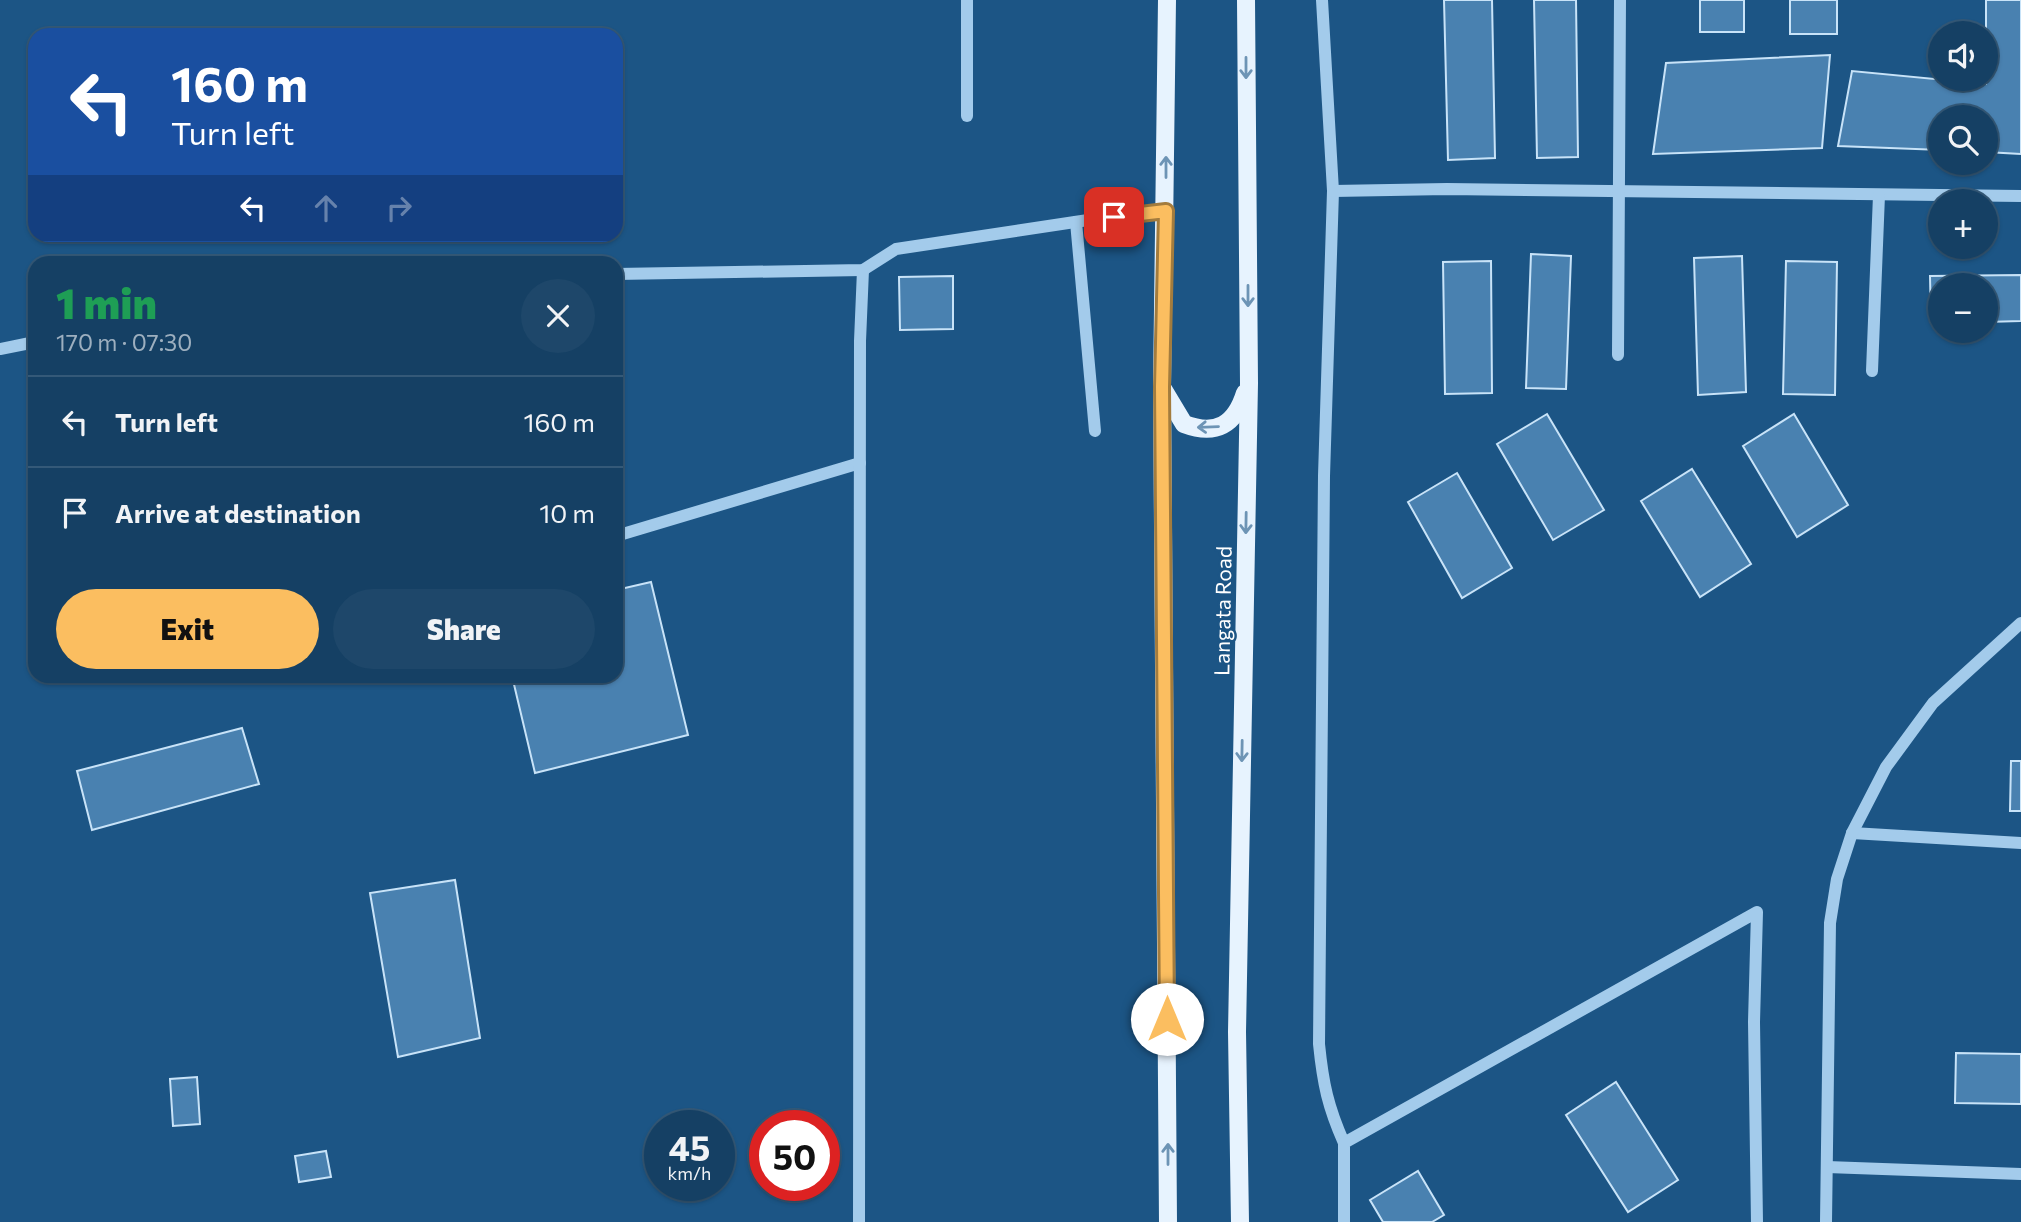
<!DOCTYPE html>
<meta charset="utf-8">
<style>
body{margin:0;font-family:Commissioner,sans-serif;background:#1e476a;color:#f1f3f6;height:100vh;display:flex;flex-direction:column;font-size:26px;white-space:nowrap}
*{box-sizing:border-box;margin:0}
p{font-size:23px;color:#9dafbf}
.icon{flex:none;width:38px;height:38px;fill:none;stroke:currentColor;stroke-width:2;stroke-linecap:round;stroke-linejoin:round}
.map{position:relative;flex:1;overflow:hidden}
.panel{position:absolute;left:28px;top:256px;width:595px;height:427px;display:flex;flex-direction:column;background:#154064;border-radius:21px;box-shadow:0 2px 5px #0004,0 0 0 2px #345978}
.panel>*{flex:none}
.banner{position:absolute;left:28px;top:28px;width:595px;height:214px;border-radius:21px;box-shadow:0 2px 5px #0004,0 0 0 2px #345978;background:#1a4fa0;color:#fff;overflow:hidden}
.tools{position:absolute;left:1928px;top:21px;display:grid;gap:14px}
.tools a{display:grid;place-items:center;width:70px;height:70px;border-radius:50%;background:#154064;box-shadow:0 2px 5px #0004,0 0 0 2px #345978;font-size:35px}
.speed{position:absolute;left:644px;top:1110px;display:flex;gap:14px;font-size:35px;font-weight:700;text-align:center}
.speed>*{display:grid;place-content:center;width:91px;height:91px;border-radius:50%;background:#154064;box-shadow:0 2px 5px #0004,0 0 0 2px #345978;line-height:1}
.speed small{font-size:18px;font-weight:400}
.speed .limit{border:10px solid #d22;background:#fff;color:#111}
.pin{position:absolute;display:grid;place-items:center;width:60px;height:60px;color:#fff;margin:-30px;border-radius:14px;box-shadow:0 4px 10px #0006}
.me{position:absolute;width:77px;margin:-38px;rotate:0deg;stroke-linejoin:round;filter:drop-shadow(0 0 5px #0008)}
.turn{display:flex;align-items:center;gap:24px;height:147px;padding:0 28px;font-size:32px}
.turn .icon{width:91px;height:91px;stroke-width:2.5}
.turn b{display:block;font-size:49px;line-height:60px}
.lanes{display:flex;align-items:center;height:66px;padding:0 28px;background:#0003;justify-content:center;gap:35px;direction:ltr}
.lanes .off{opacity:.35}
.round{display:grid;place-items:center;flex:none;width:74px;height:74px;border-radius:37px;background:#1e476a}
.head{display:flex;align-items:center;justify-content:space-between;height:119px;padding:0 28px}
h1{font-size:42px;font-weight:800;line-height:52px;color:#1e9e55}
.primary-button{display:flex;gap:14px;margin-top:auto;padding:14px 28px}
.primary-button a{flex:1;height:80px;border-radius:42px;background:#fbbe60;color:#111;font-size:28px;font-weight:800;line-height:80px;text-align:center}
.primary-button a+a{background:#1e476a;color:#f1f3f6}
ul{padding:0;list-style:none}
li{display:flex;align-items:center;gap:21px;height:91px;padding:0 28px;border-top:2px solid #345978}
li div{flex:1}
li b{display:block;font-size:26px}
li em{font-style:normal}
.map>svg:first-child{display:block}
</style>
<div class="map">
<svg width="2021" height="1222" viewBox="0 0 2021 1222">
<rect width="100%" height="100%" fill="#1c5585"/>
<g fill="#4981b0" stroke="#c8e3f8" stroke-width="2">
<path d="M1444,0H1492L1495,158L1448,160Z"/>
<path d="M1534,0H1576L1578,157L1537,158Z"/>
<rect x="1700" y="0" width="44" height="32"/>
<rect x="1790" y="0" width="47" height="34"/>
<path d="M1986,0H2021V154L1986,152V117H1941V150L1838,146L1852,71L1986,84Z"/>
<path d="M1830,55L1822,148L1653,154L1666,63Z"/>
<path d="M1531,254L1571,256L1566,389L1526,388Z"/>
<path d="M1742,256L1746,392L1698,395L1694,258Z"/>
<path d="M1491,261L1492,393L1445,394L1443,262Z"/>
<path d="M1786,261L1837,262L1835,395L1783,394Z"/>
<path d="M2021,275V321L1986,322V285H1941V323H1931L1930,276Z"/>
<path d="M953,276V329L900,330L899,277Z"/>
<path d="M1547,414L1604,510L1553,540L1497,444Z"/>
<path d="M1794,414L1848,505L1797,537L1743,446Z"/>
<path d="M1692,469L1751,564L1700,597L1641,501Z"/>
<path d="M1457,473L1512,568L1462,598L1408,502Z"/>
<path d="M651,582L688,735L535,773L512,676H616V590Z"/>
<path d="M242,728L259,784L92,830L77,771Z"/>
<path d="M2011,761H2021V811H2010Z"/>
<path d="M455,880L480,1038L398,1057L370,893Z"/>
<path d="M1956,1053L2021,1054V1104L1955,1103Z"/>
<path d="M197,1077L200,1124L173,1126L170,1079Z"/>
<path d="M1616,1082L1678,1180L1628,1212L1566,1115Z"/>
<path d="M326,1151L331,1177L299,1182L295,1156Z"/>
<path d="M1418,1171L1444,1215L1432,1222H1383L1370,1200Z"/>
</g>
<g fill="none" stroke-linecap="round" stroke-linejoin="round">
<g stroke="#a3cbeb" stroke-width="12">
<path d="M1322,0L1333,191L1324,476L1319,1044C1323,1084 1328,1107 1344,1143"/>
<path d="M967,116V0"/>
<path d="M1333,191L1447,189L2021,196"/>
<path d="M1076,222L1095,431"/>
<path d="M616,274L863,270L896,249L1088,220L1166,211"/>
<path d="M0,349L35,342"/>
<path d="M1618,355L1620,0"/>
<path d="M1872,371L1879,195"/>
<path d="M616,536L860,463"/>
<path d="M1852,833L2021,843"/>
<path d="M1827,1167L2021,1174"/>
<path d="M859,1222L860,341L863,270"/>
<path d="M1344,1222V1143L1757,912L1754,1022L1757,1222"/>
<path d="M1826,1222L1830,923L1837,879L1852,833L1886,767L1933,703L2021,623"/>
</g>
<g stroke="#e7f3fe" stroke-width="18">
<path d="M1167,0L1162,387L1168,1222"/>
<path d="M1163,389L1184,424C1216,436 1235,425 1245,393"/>
<path d="M1240,1222L1237,1032L1249,383L1246,0"/>
</g>
</g>
<defs><path id="oneway-shaft" d="M-6 0H5M1.5-3L5.5 0L1.5 3" fill="none" stroke-width="1.6" stroke-linecap="round" stroke-linejoin="round" transform="scale(1.75)"/></defs>
<g stroke="#6d94b5">
<use href="#oneway-shaft" transform="translate(1246 68) rotate(90)"/>
<use href="#oneway-shaft" transform="translate(1166 167) rotate(-90)"/>
<use href="#oneway-shaft" transform="translate(1248 296) rotate(90)"/>
<use href="#oneway-shaft" transform="translate(1208 427) rotate(178)"/>
<use href="#oneway-shaft" transform="translate(1246 523) rotate(91)"/>
<use href="#oneway-shaft" transform="translate(1242 751) rotate(91)"/>
<use href="#oneway-shaft" transform="translate(1168 1154) rotate(-90)"/>
</g>
<g fill="none" stroke-linecap="round" stroke-linejoin="round">
<g stroke="#a37c3e" stroke-width="18">
<path id="route" d="M1114,217L1166,211L1162,387L1167,1019"/>
</g>
<use href="#route" stroke="#fbbe60" stroke-width="12"/>
</g>
<g text-anchor="middle" dominant-baseline="central" stroke-width="5" stroke-linejoin="round" paint-order="stroke">
<g font-size="21" fill="#fff" stroke="#1c5585">
<text transform="translate(1222 611) rotate(-89)">Langata Road</text>
</g>
</g>
</svg>
<div class="tools">
<a><svg class="icon" aria-label="sound" viewBox="0 0 24 24"><path d="M4 9h4l5-4v14l-5-4H4zM17 9q2 3 0 6"/></svg></a>
<a><svg class="icon" aria-label="search" viewBox="0 0 24 24"><circle cx="10" cy="10" r="6"/><path d="M15 15l6 6"/></svg></a>
<a>+</a>
<a>−</a>
</div>
<div class="speed"><div>45<small>km/h</small></div><div class="limit">50</div></div>
<div class="pin" style="left:1114px;top:217px;background:#d93025"><svg class="icon" aria-label="arrive" viewBox="0 0 24 24"><path d="M6 21V4h12l-3 4 3 4H6"/></svg></div>
<svg class="me" style="left:1167px;top:1019px" viewBox="-20 -20 40 40"><circle r="19" fill="#fff"/><path d="M0-13L10 11 0 6-10 11z" fill="#fbbe60"/></svg>
<div class="banner">
<div class="turn"><svg class="icon" aria-label="left" viewBox="0 0 24 24"><path d="M17 20v-9H6M10 6l-5 5 5 5"/></svg><div><b>160 m</b>Turn left</div></div>
<div class="lanes"><svg class="icon" aria-label="left" viewBox="0 0 24 24"><path d="M17 20v-9H6M10 6l-5 5 5 5"/></svg><svg class="icon off" aria-label="ahead" viewBox="0 0 24 24"><path d="M12 20V5M6 11l6-6 6 6"/></svg><svg class="icon off" aria-label="right" viewBox="0 0 24 24"><path d="M7 20v-9h11M14 6l5 5-5 5"/></svg></div>
</div>
<section class="panel">
<div class="head"><div><h1>1 min</h1><p>170 m · 07:30</p></div><a class="round"><svg class="icon" aria-label="close" viewBox="0 0 24 24"><path d="M6 6l12 12M18 6L6 18"/></svg></a></div>
<ul>
<li><svg class="icon" aria-label="left" viewBox="0 0 24 24"><path d="M17 20v-9H6M10 6l-5 5 5 5"/></svg><div><b>Turn left</b></div><em>160 m</em></li>
<li><svg class="icon" aria-label="arrive" viewBox="0 0 24 24"><path d="M6 21V4h12l-3 4 3 4H6"/></svg><div><b>Arrive at destination</b></div><em>10 m</em></li>
</ul>
<div class="primary-button"><a>Exit</a><a>Share</a></div>
</section>
</div>
